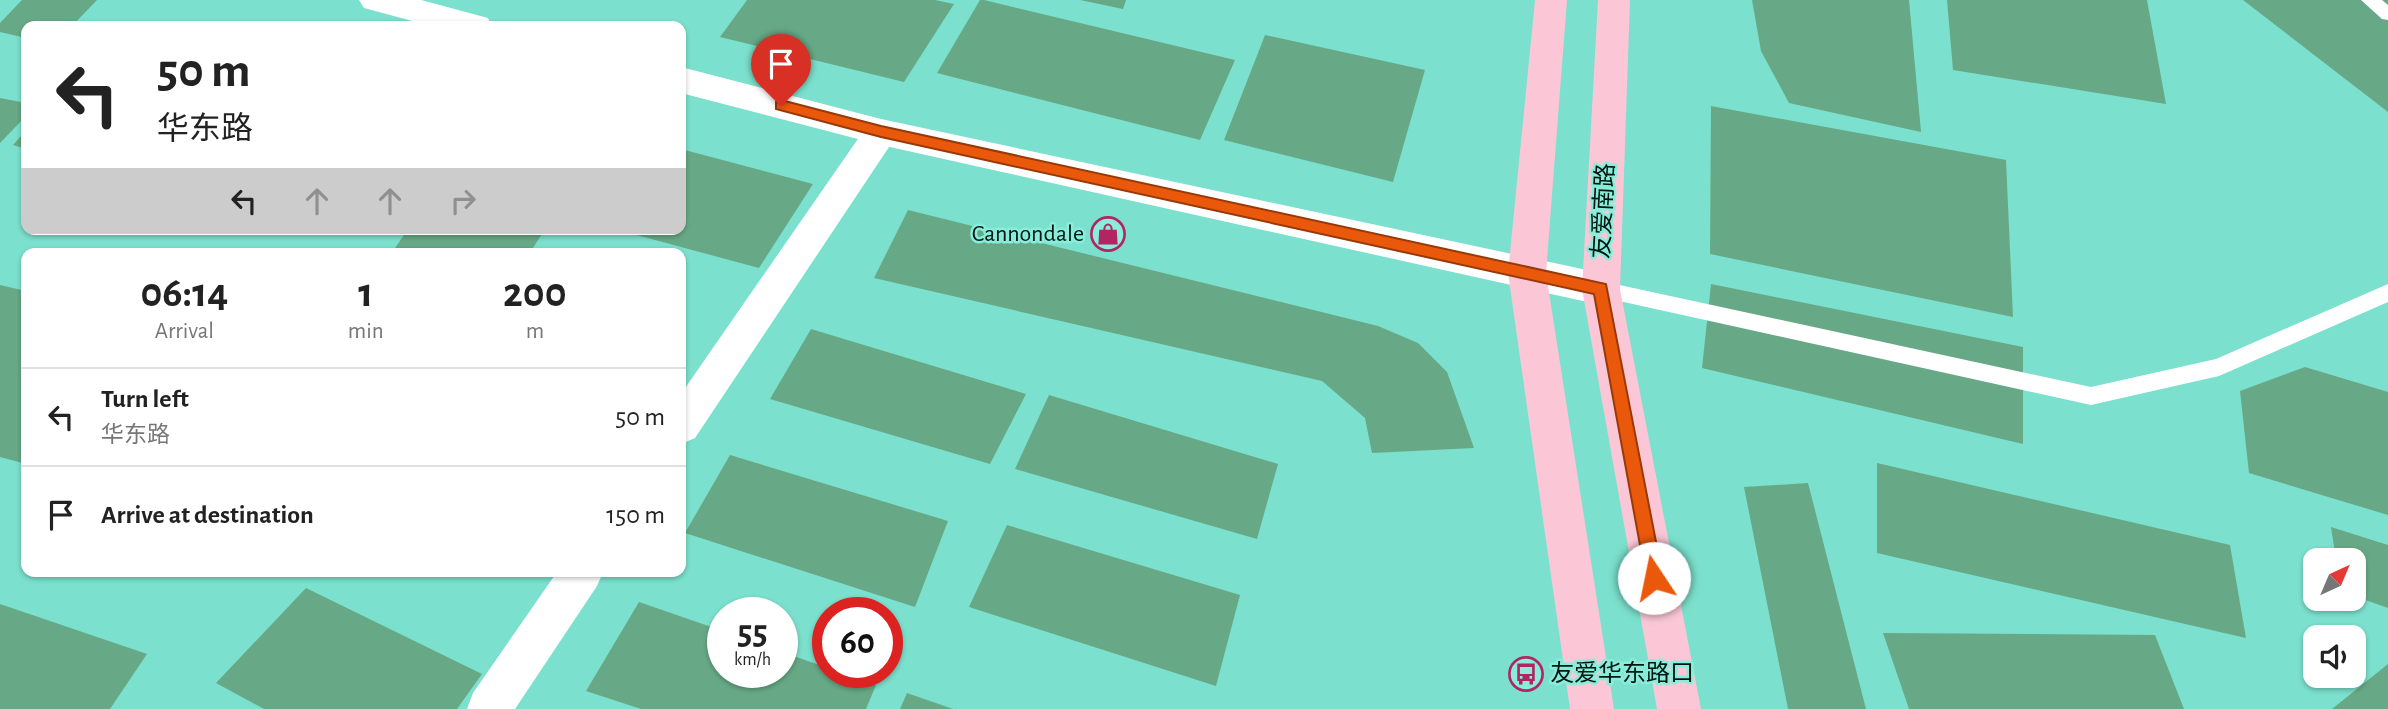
<!DOCTYPE html>
<meta charset="utf-8">
<style>
body{margin:0;font-family:"Alegreya Sans","Noto Sans SC",sans-serif;background:#f2f2f2;color:#222;height:100vh;display:flex;flex-direction:column;font-size:26px;white-space:nowrap}
*{box-sizing:border-box;margin:0}
p{font-size:23px;color:#767676}
.icon{flex:none;width:38px;height:38px;fill:none;stroke:currentColor;stroke-width:2;stroke-linecap:round;stroke-linejoin:round}
.map{position:relative;flex:1;overflow:hidden}
.sheet{position:absolute;left:21px;top:248px;width:665px;height:329px;display:flex;flex-direction:column;background:#fff;border-radius:14px;box-shadow:0 2px 5px #0004}
.sheet>*{flex:none}
.banner{position:absolute;left:21px;top:21px;width:665px;height:214px;border-radius:14px;box-shadow:0 2px 5px #0004;background:#fff;color:#222;overflow:hidden}
.needle{width:46px;rotate:44deg}
.controls{position:absolute;left:2303px;top:548px;display:grid;gap:14px}
.controls a{display:grid;place-items:center;width:63px;height:63px;border-radius:14px;background:#fff;box-shadow:0 2px 5px #0004;font-size:35px}
.speed{position:absolute;left:707px;top:597px;display:flex;gap:14px;font-size:35px;font-weight:700;text-align:center}
.speed>*{display:grid;place-content:center;width:91px;height:91px;border-radius:50%;background:#fff;box-shadow:0 2px 5px #0004;line-height:1}
.speed small{font-size:18px;font-weight:400}
.speed .limit{border:10px solid #d22;background:#fff;color:#111}
.pin{position:absolute;display:grid;place-items:center;width:60px;height:60px;color:#fff;margin:-72px -30px;border-radius:50% 50% 50% 0;rotate:-45deg;box-shadow:0 0 7px #0007}
.pin .icon{rotate:45deg}
.me{position:absolute;width:77px;margin:-38px;rotate:349deg;stroke-linejoin:round;filter:drop-shadow(0 0 5px #0008)}
.turn{display:flex;align-items:center;gap:24px;height:147px;padding:0 21px;font-size:32px}
.turn .icon{width:91px;height:91px;stroke-width:2.5}
.turn b{display:block;font-size:49px;line-height:60px}
.lanes{display:flex;align-items:center;height:66px;padding:0 21px;background:#0003;justify-content:center;gap:35px;direction:ltr}
.lanes .off{opacity:.35}
.eta{display:flex;justify-content:space-evenly;align-items:center;height:119px;text-align:center}
.eta b{font-size:42px;font-weight:700;line-height:49px}
ul{padding:0;list-style:none}
li{display:flex;align-items:center;gap:21px;height:98px;padding:0 21px;border-top:2px solid #e0e0e0}
li div{flex:1}
li b{display:block;font-size:26px}
li em{font-style:normal}
.map>svg:first-child{display:block}
</style>
<div class="map">
<svg width="2388" height="709" viewBox="0 0 2388 709">
<rect width="100%" height="100%" fill="#7be0cd"/>
<g fill="#67a986">
<path d="M22,0H97L72,26H26V38L0,32V23Z"/>
<path d="M747,0H935L954,4L904,82L720,37Z"/>
<path d="M980,0H984L1235,60L1200,140L937,73Z"/>
<path d="M1080,0H1126L1123,9Z"/>
<path d="M1752,0H1909L1921,132L1789,103L1761,51Z"/>
<path d="M1947,0H2147L2166,104L1953,70Z"/>
<path d="M2243,0H2388V112Z"/>
<path d="M1265,35L1425,70L1393,182L1224,140Z"/>
<path d="M0,98L26,103V116L0,143Z"/>
<path d="M1711,106L2006,160L2013,317L1710,254Z"/>
<path d="M26,130V149L13,145Z"/>
<path d="M681,149L813,184L759,268L618,230L681,229Z"/>
<path d="M908,210L1378,326L1418,343L1447,372L1474,448L1372,453L1365,418L1322,381L874,278Z"/>
<path d="M408,229H524L542,234L529,254H391Z"/>
<path d="M1711,284L2023,347V444L1702,368Z"/>
<path d="M0,285L26,291V464L0,457Z"/>
<path d="M811,329L1026,394L990,464L770,399Z"/>
<path d="M2305,367L2388,392V515L2249,473L2240,391Z"/>
<path d="M1049,395L1278,464L1257,539L1015,469Z"/>
<path d="M730,455L948,521L915,607L685,533Z"/>
<path d="M1877,463L2230,545L2246,638L1877,553Z"/>
<path d="M1808,483L1866,709H1788L1744,487Z"/>
<path d="M1007,525L1240,595L1216,686L969,607Z"/>
<path d="M2331,527L2388,545V608L2354,596V560H2336Z"/>
<path d="M306,588L482,674L457,709H264L216,683Z"/>
<path d="M639,602L723,631V672H782V652L828,668V672H839L876,685L866,709H641L586,691Z"/>
<path d="M0,604L147,654L110,709H0Z"/>
<path d="M1883,633L2155,635L2184,709H1909Z"/>
<path d="M2388,664V709H2332Z"/>
<path d="M907,693L953,709H900Z"/>
</g>
<g fill="none" stroke-linecap="round" stroke-linejoin="round">
<g fill="#fff" fill-rule="evenodd">
<path d="M2361,0H2382L2388,5V20L2382,19Z"/>
<path d="M1601,281L2091,387L2216,359L2388,284V302L2219,376L2091,405L1601,297L1594,295L1591,289L1594,283Z"/>
</g>
<g fill="#fff" fill-rule="evenodd">
<path d="M881,119L893,123L898,132L893,141L695,438L681,444V394L869,123Z"/>
<path d="M557,572H603L597,586L515,709H467L473,693Z"/>
</g>
<g fill="#fff" fill-rule="evenodd">
<path d="M359,0H421L488,18L492,26H431L364,8Z"/>
<path d="M681,67L881,119L1601,273L1614,278L1620,289L1614,300L1601,305L881,145L681,93Z"/>
</g>
<g fill="#fbc7d7" fill-rule="evenodd">
<path d="M1535,0H1567L1546,273L1614,709H1570L1508,273Z"/>
<path d="M1598,0H1630L1620,289L1701,709H1657L1582,289Z"/>
</g>
</g>
<path fill="#ea580c" stroke="#983908" stroke-width="2" d="M781,100L881,126L1606,284L1663,578L1661,584L1654,586L1648,584L1646,578L1594,294L881,137L776,109V102Z"/>
<defs>
<g id="shop-ring" transform="scale(1.75)"><circle r="9.5" fill="#89edda" stroke="#b12662" stroke-width="1.5"/><path d="M-5-2.5h2.3a2.7 3.5 0 0 1 5.4 0H5L5.5 6h-11ZM-1.5-2.5h3a1.5 2.3 0 0 0-3 0Z" fill="#b12662"/></g>
<g id="bus-ring" transform="scale(1.75)"><circle r="9.5" fill="#89edda" stroke="#b12662" stroke-width="1.5"/><path d="M-5-6H5V4H4V6H2V4H-2V6H-4V4H-5ZM-3.5-4V0h7V-4ZM-3.5 1.2v1.5H-2V1.2ZM2 1.2v1.5H3.5V1.2Z" fill="#b12662"/></g>
</defs>
<g fill-rule="evenodd">
<use href="#shop-ring" x="1108" y="234"/>
<use href="#bus-ring" x="1526" y="674"/>
</g>
<g text-anchor="middle" dominant-baseline="central" stroke-width="5" stroke-linejoin="round" paint-order="stroke">
<g font-size="24" fill="#011511" stroke="#89edda">
<text transform="translate(1604 211) rotate(-87)">友爱南路</text>
</g>
<g font-size="24" fill="#011511" stroke="#89edda" text-anchor="end">
<text x="1084" y="234">Cannondale</text>
<text x="1550" y="674" text-anchor="start">友爱华东路口</text>
</g>
</g>
</svg>
<div class="controls">
<a><svg class="needle" viewBox="-14 -14 28 28"><path d="M0-13l5 13h-10z" fill="#e53935"/><path d="M0 13l5-13h-10z" fill="#767676"/></svg></a>
<a><svg class="icon" aria-label="sound" viewBox="0 0 24 24"><path d="M4 9h4l5-4v14l-5-4H4zM17 9q2 3 0 6"/></svg></a>
</div>
<div class="speed"><div>55<small>km/h</small></div><div class="limit">60</div></div>
<div class="pin" style="left:781px;top:106px;background:#d93025"><svg class="icon" aria-label="arrive" viewBox="0 0 24 24"><path d="M6 21V4h12l-3 4 3 4H6"/></svg></div>
<svg class="me" style="left:1654px;top:578px" viewBox="-20 -20 40 40"><circle r="19" fill="#fff"/><path d="M0-13L10 11 0 6-10 11z" fill="#ea580c"/></svg>
<div class="banner">
<div class="turn"><svg class="icon" aria-label="left" viewBox="0 0 24 24"><path d="M17 20v-9H6M10 6l-5 5 5 5"/></svg><div><b>50 m</b>华东路</div></div>
<div class="lanes"><svg class="icon" aria-label="left" viewBox="0 0 24 24"><path d="M17 20v-9H6M10 6l-5 5 5 5"/></svg><svg class="icon off" aria-label="ahead" viewBox="0 0 24 24"><path d="M12 20V5M6 11l6-6 6 6"/></svg><svg class="icon off" aria-label="ahead" viewBox="0 0 24 24"><path d="M12 20V5M6 11l6-6 6 6"/></svg><svg class="icon off" aria-label="right" viewBox="0 0 24 24"><path d="M7 20v-9h11M14 6l5 5-5 5"/></svg></div>
</div>
<section class="sheet">
<div class="eta">
<div><b>06:14</b><p>Arrival</p></div>
<div><b>1</b><p>min</p></div>
<div><b>200</b><p>m</p></div>
</div>
<ul>
<li><svg class="icon" aria-label="left" viewBox="0 0 24 24"><path d="M17 20v-9H6M10 6l-5 5 5 5"/></svg><div><b>Turn left</b><p>华东路</p></div><em>50 m</em></li>
<li><svg class="icon" aria-label="arrive" viewBox="0 0 24 24"><path d="M6 21V4h12l-3 4 3 4H6"/></svg><div><b>Arrive at destination</b></div><em>150 m</em></li>
</ul>
</section>
</div>
